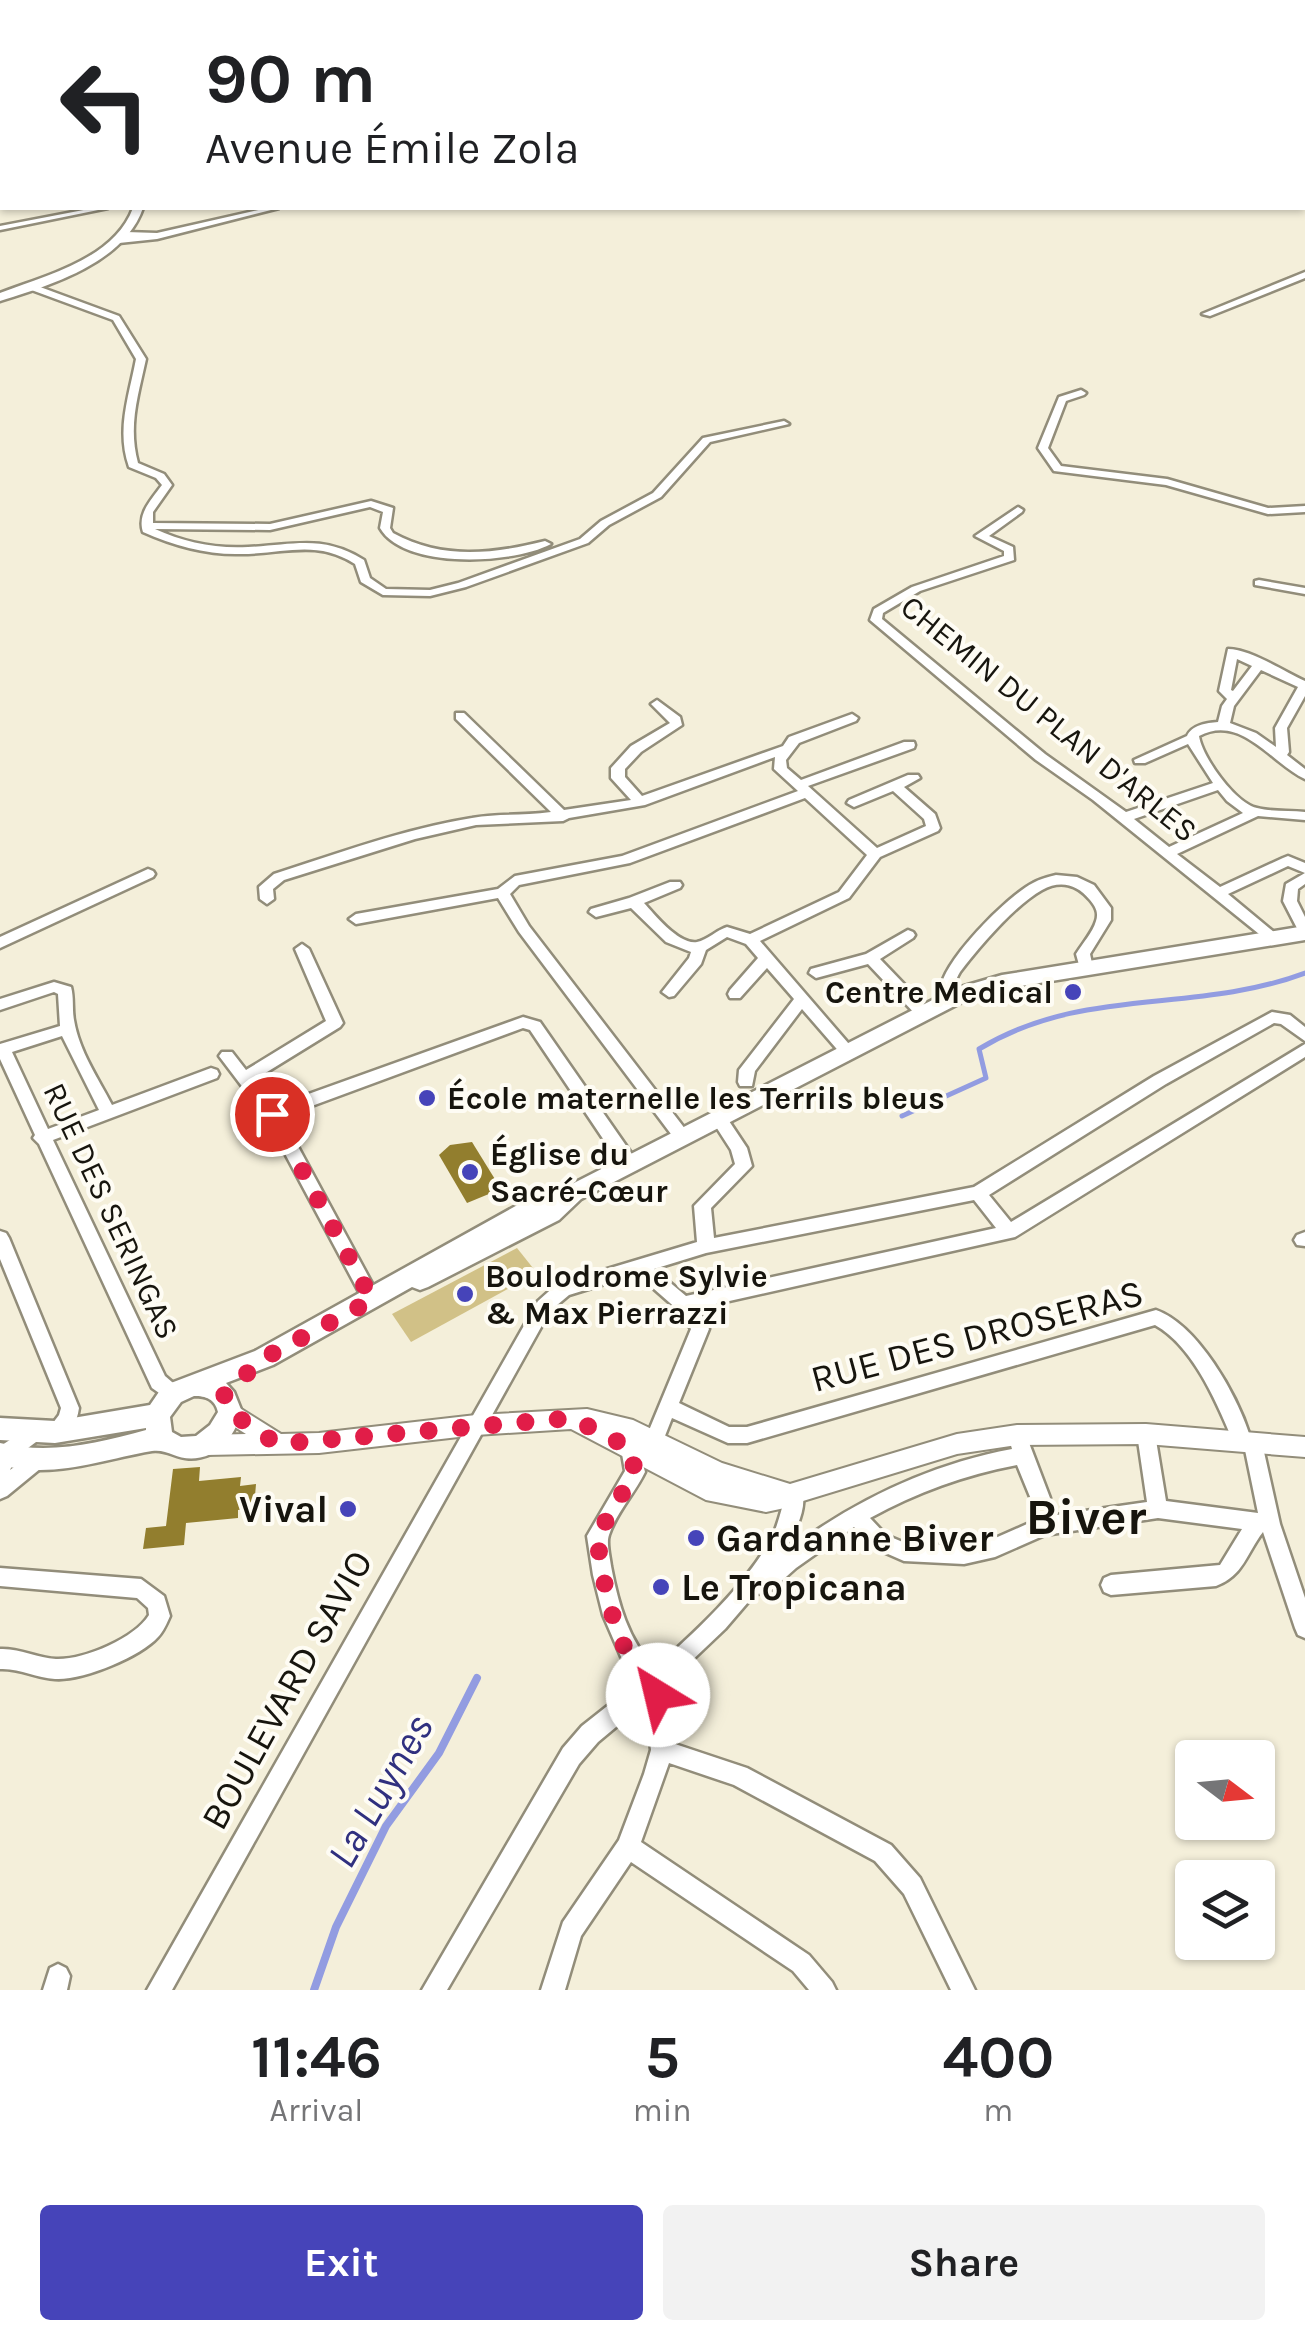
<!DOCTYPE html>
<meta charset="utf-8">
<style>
body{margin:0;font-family:Karla,sans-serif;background:#f2f2f2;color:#202124;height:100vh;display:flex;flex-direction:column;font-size:38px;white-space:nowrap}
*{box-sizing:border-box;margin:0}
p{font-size:32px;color:#757577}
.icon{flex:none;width:55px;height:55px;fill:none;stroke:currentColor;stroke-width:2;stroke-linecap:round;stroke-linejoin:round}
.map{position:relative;height:1990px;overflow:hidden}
.sheet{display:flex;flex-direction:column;background:#fff;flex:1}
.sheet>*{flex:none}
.top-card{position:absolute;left:0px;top:0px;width:1305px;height:210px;box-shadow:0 2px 8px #0004;background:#fff;color:#202124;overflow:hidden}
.needle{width:65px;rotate:106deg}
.tools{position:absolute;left:1175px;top:1740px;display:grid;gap:20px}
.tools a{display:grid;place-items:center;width:100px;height:100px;border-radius:10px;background:#fff;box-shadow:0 2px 8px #0004;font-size:50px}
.pin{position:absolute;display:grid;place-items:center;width:85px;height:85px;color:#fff;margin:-42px;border:5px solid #fff;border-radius:50%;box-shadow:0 2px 10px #0007}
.me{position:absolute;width:110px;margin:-55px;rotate:324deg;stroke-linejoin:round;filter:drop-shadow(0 0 8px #0008)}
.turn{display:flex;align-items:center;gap:35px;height:210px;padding:0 40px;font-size:45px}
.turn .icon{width:130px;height:130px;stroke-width:2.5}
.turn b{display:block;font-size:70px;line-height:85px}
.eta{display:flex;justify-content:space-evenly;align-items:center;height:170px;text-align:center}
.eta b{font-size:60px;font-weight:700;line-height:70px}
.action{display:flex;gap:20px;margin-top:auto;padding:20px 40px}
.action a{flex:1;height:115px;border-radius:10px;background:#4644b9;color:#fff;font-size:40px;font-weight:700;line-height:115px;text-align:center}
.action a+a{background:#f2f2f2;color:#202124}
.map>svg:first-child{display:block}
</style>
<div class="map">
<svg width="1305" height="1990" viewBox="0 0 1305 1990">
<rect width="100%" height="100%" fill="#f4efda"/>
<path fill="#d1c187" d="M517,1248L537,1273L411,1342L392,1314Z"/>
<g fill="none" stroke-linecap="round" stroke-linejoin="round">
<path stroke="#929ce1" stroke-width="5" d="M902,1116L986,1078L979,1049C1085,985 1193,1015 1305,973"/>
<path stroke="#929ce1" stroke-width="8" d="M314,1990L336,1927L386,1826L439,1753L477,1678"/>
<path fill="#929ce1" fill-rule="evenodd" d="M222,0H232L234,2H225Z"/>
</g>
<g fill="#927e2e">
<path d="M472,1142L501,1189L467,1203L439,1155L450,1145Z"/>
<path d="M200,1467L199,1481L241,1477L240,1486L256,1484L254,1508L238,1510V1518L186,1523L184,1545L143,1549L146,1528L166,1526L173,1469Z"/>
</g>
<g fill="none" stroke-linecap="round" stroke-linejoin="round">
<g stroke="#928d7a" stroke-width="5">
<g id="minor">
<path d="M1198,0H1205L1206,2H1200Z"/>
<path d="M1302,125L1305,126V130H1302Z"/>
<rect x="0" y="134" width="2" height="4"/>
<path d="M94,208H108L0,230V226Z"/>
<path d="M267,208H279L157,239L119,243L115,240L124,237L122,235L126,232L157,233Z"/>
<path d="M1305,272V278L1210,316L1202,314Z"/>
<path d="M26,284H32L119,316L146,359C138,396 128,426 138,463L164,474L172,485L153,512V523L270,524L371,501L393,508L390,528L393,533C442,560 493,554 545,541L551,544C514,564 404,570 380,528L383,512L370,507L270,530L155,529C183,542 216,549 248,547C293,545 323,534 364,560L370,578L386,589L430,590L458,583L580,539L601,521L653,493L703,438L784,421L789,424L710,442L661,497L609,525L588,543L466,587L430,596L383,595L361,582L355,564C316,539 284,554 241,554C208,555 174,546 143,532C137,514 151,500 162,485L156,478L129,467C116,430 129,396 136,359L113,320L26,288Z"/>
<path d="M1081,390L1086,393L1084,395L1066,401L1048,448L1061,466L1167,479L1268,508L1305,506V512L1268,514L1166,485L1054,471L1038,448L1059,397Z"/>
<path d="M1018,507L1023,510L1022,512L989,536L1013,547L1014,560L920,591L883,613L882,619L1045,754L1126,812L1213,783L1188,744L1145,763H1135L1134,760L1187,736C1192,725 1206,723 1218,722L1222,706L1227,699L1219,691L1228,649C1250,649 1283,671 1305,681V696L1287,728L1289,752L1287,755L1305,769V779C1272,764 1241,713 1199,736C1202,757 1235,803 1257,808C1272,812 1290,810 1305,812V820L1258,816L1177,854L1220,887L1283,858L1288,856L1305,863V884L1298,889L1297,901L1305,917V936L1300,934L1283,901L1286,884L1305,873L1288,866L1228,894L1281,938L1279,942H1269L1093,800L1036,760L870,620L874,609L912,587L1004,556V551L975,536ZM1237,659L1252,666L1233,691L1231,690ZM1261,670L1298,687L1275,728L1276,747L1256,733L1230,723L1234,706ZM1218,790L1227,801L1243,813L1169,847L1134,819Z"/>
<path d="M1259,580L1305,588V594L1255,585V581Z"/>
<path d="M657,700L680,717L682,725L641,752L625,769V777L642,796L783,746L789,737L852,714L858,718L856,721L799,743L786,760L787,768L801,780L904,742H914L915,745L914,748L808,786L877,848L926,826L924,819L893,791L854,807L847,803L849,800L908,775H918L920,778L904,787L935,814L940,828L938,831L880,857L849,898L760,941L855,1051L852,1055H842L802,1009L755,1071L752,1086H740L738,1082L739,1070L794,999L767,968L740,998H730L728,994L730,990L758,958L746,944L727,937L706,950L701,964L674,996L669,997L662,992L689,958L691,952L666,942L631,908L596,917L589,912L591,909L629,898L670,882H680L682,885L680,888L644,903C655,915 679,945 697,942C707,940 717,930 727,927L750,934L839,892L867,855L805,798L630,863L519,885L510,894L529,926L689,1134L691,1138L689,1142H677L519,932L498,898L356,924L349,919L356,914L498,889L515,876L622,856L798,791L774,769L775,757L645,805L569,818L563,821L476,825L415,839L284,880L273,889L274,899L267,904L260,899L259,887L274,874C339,853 404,829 472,818C498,813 524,816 551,812L456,719V713H464L564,810L631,800L611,778V768L631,746L670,723L651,704Z"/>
<path d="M148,869L153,871L155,874L153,877L0,948V937Z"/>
<path d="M1056,875L1077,877L1094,885L1111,908V920L1090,954L1093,968L1091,972H1081L1076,954C1082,944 1093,932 1096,921C1099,912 1095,906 1090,900C1077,884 1060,880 1042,890C1015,905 979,947 960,972C954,982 954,988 960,997L957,1001H947L940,991C942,962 1006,897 1033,883C1040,879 1048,877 1056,875Z"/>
<path d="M908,930L913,932L915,935L913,938L880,959L928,1009L931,1013L928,1017H918L868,964L816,978L809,973L811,969L866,954Z"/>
<path d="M302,944L309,949L343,1023L340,1027L254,1080L275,1106L523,1017L540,1022L636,1160L638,1165L636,1170H624L530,1030L523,1028L282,1117L381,1300L378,1305L372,1307L366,1305L266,1118L219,1056L222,1052H232L246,1070L326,1021L295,949Z"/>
<path d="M54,982L71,987C74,998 72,1009 74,1020C79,1051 98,1078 112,1105L211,1068L217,1070L219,1074L217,1078L53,1140L165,1376L179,1388L181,1394L179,1400L172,1402L152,1388L39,1144L33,1138L35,1135L0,1059V1044L60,1026L58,994L54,992L0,1010V999ZM62,1036L99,1110L48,1129L12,1052Z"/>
<path d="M1272,1012L1290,1015L1305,1027V1041L1281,1024L1274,1023L1166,1084L989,1195L1011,1222L1305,1044V1057L1015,1237L698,1308L709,1329L679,1403L729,1427H747L1156,1310C1198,1325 1237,1395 1250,1436L1260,1437L1262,1443L1280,1524L1305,1598V1638L1298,1635L1295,1628L1263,1532C1246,1554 1244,1575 1216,1586L1111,1595L1104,1592L1101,1585L1104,1578L1111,1575L1220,1565L1242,1529L1158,1518L1045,1535L995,1557L964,1564L904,1561L872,1547L854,1527L796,1568L768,1593L755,1594L725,1629L665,1686L672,1743L747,1768L891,1845L920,1878L975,1990H951L904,1894L875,1861L734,1785L669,1763L641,1842L809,1955L832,1982L836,1990H809L793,1971L631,1862L581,1936L565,1990H541L563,1922L619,1840L644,1774L651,1750L646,1702L598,1742L579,1764L447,1990H422L563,1748L582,1726L639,1681L622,1659L603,1615L593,1575L587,1536L625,1471L621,1448L623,1442L630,1440L637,1442L645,1472C635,1493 616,1513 609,1535C606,1543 610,1557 611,1566C618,1603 628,1640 655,1668C697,1630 741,1590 770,1541C779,1525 781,1507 788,1490L795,1487L802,1490C808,1510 793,1535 784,1553C852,1502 927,1465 1012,1449L1008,1435L1010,1429L1017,1427L1024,1429L1026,1435L1050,1498L1047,1504L1040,1507L1033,1504L1017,1465C965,1475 917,1492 870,1518L886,1535L905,1543L964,1546L993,1539L1043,1517L1147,1502L1137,1434L1139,1428L1146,1426L1153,1428L1155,1434L1166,1501L1258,1513L1245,1450L1236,1448C1219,1408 1195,1347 1155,1325L747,1443H728L672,1418L661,1446L654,1448L647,1446L645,1440L691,1329L678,1310L637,1274L569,1295L550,1311L172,1990H147L538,1301L557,1284L697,1242L694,1206L735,1164L731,1150L711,1119L713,1115H725L747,1148L752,1166L711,1208L714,1238L974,1187L1154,1076ZM974,1200L996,1228L686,1296L654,1269L706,1253Z"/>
<path d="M0,1231L6,1233L9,1238L79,1408C77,1423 70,1435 55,1440L48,1438L46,1432L59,1415L61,1408L0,1259Z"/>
<path d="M1305,1232V1246L1297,1245L1294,1240L1297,1235Z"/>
<path d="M33,1425L40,1427L42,1433L40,1439L16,1457L10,1470L39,1449L46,1452L49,1458L46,1464L7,1496L0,1499V1450L2,1445Z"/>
<path d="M0,1568L141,1579L164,1596L170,1616C167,1623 163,1632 158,1637C140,1657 82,1681 55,1679C36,1678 20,1668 0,1669V1649C20,1648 37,1658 56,1659C84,1660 135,1638 149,1615L148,1608L137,1598L0,1586Z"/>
<path d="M58,1964L66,1968L70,1976L67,1990H43L50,1968Z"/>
</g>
</g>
<g stroke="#928d7a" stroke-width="4">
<path id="tertiary" d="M230,1402L281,1434L319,1433L476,1415L587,1409L633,1420L722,1463L790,1484L957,1434L1017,1425L1146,1424L1305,1437V1457L1146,1444L1017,1445L957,1454L803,1501L794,1506L766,1512L706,1500L571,1429L476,1435L319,1453L206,1455L198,1452L195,1445L198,1438L206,1435L246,1434L222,1419L219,1412L222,1405Z"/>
</g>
<g stroke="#928d7a" stroke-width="5">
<g id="secondary">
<path d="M133,208H143C124,263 51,285 0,301V293C47,275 114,259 133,208Z"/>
<path d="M1305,926V940L1002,989L968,999L581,1199L559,1220L428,1287L420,1290L412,1287L273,1365L226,1383L234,1392L242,1412C236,1429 228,1445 211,1454C181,1467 172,1448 152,1451C99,1460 55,1479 0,1465V1443C50,1455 98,1443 146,1430V1428L55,1443L0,1440V1418L55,1421L150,1405L163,1386L255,1351L532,1197L572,1184L954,989L1002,975ZM194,1396C206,1396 215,1399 218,1412L210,1425L196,1436L181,1437L172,1432L170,1417L181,1402Z"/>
</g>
</g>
<use href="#minor" fill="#fff" fill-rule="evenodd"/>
<use href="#tertiary" fill="#fff" fill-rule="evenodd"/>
<use href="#secondary" fill="#fff" fill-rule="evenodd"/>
</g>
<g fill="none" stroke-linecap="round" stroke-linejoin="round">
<path stroke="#e11d48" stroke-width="18" stroke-dasharray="0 32.4" d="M272,1114L372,1300L264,1358L224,1394L230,1412L277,1444L572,1418L630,1448L635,1472L597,1536C601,1570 609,1613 623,1644C632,1664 652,1675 658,1695"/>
</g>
<g fill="#4644b9" stroke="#fefcf4" stroke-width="4">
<circle cx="1073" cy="992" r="10"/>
<circle cx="427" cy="1098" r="10"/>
<circle cx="470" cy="1172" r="10"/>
<circle cx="465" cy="1294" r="10"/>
<circle cx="348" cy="1509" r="10"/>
<circle cx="696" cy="1538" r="10"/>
<circle cx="661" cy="1587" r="10"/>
</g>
<g text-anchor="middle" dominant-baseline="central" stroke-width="8" stroke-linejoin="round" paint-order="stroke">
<g font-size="32" fill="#17150e" stroke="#fefcf4">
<text transform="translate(1049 719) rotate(39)">CHEMIN DU PLAN D'ARLES</text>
<text transform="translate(111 1211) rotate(65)">RUE DES SERINGAS</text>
</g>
<g font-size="32" font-weight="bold" fill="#17150e" stroke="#fefcf4" text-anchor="start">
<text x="1053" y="992" text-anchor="end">Centre Medical</text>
<text x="447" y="1098">École maternelle les Terrils bleus</text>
<text x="490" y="1154">Église du<tspan x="490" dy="37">Sacré-Cœur</tspan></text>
<text x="485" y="1276">Boulodrome Sylvie<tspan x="485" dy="37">&amp; Max Pierrazzi</tspan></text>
</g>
<g font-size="38" fill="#17150e" stroke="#fefcf4">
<text transform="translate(977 1336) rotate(-15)">RUE DES DROSERAS</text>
<text transform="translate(287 1690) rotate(-61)">BOULEVARD SAVIO</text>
</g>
<g font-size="38" font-weight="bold" fill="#17150e" stroke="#fefcf4" text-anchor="start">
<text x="328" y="1509" text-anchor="end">Vival</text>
<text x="716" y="1538">Gardanne Biver</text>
<text x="681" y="1587">Le Tropicana</text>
</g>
<g font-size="42" font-style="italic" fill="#30307f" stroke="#fefcf4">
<text transform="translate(380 1791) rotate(-60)">La Luynes</text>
</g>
<g font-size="50" font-weight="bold" fill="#17150e" stroke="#fefcf4">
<text x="1086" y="1517">Biver</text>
</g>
</g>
</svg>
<div class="tools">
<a><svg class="needle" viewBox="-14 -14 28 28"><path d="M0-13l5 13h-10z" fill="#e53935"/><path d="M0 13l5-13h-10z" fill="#757577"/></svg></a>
<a><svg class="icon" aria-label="layers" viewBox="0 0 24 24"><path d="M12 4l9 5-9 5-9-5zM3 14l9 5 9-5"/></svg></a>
</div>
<div class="pin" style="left:272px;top:1114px;background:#d93025"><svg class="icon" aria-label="arrive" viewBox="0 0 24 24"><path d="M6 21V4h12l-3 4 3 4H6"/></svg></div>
<svg class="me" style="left:658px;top:1695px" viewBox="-20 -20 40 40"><circle r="19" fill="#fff"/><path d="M0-13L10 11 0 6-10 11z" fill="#e11d48"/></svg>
<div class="top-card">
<div class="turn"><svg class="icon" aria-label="left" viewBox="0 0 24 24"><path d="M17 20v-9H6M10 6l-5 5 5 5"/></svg><div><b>90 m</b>Avenue Émile Zola</div></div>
</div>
</div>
<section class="sheet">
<div class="eta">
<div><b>11:46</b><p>Arrival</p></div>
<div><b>5</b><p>min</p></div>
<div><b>400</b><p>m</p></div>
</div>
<div class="action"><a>Exit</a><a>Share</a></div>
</section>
